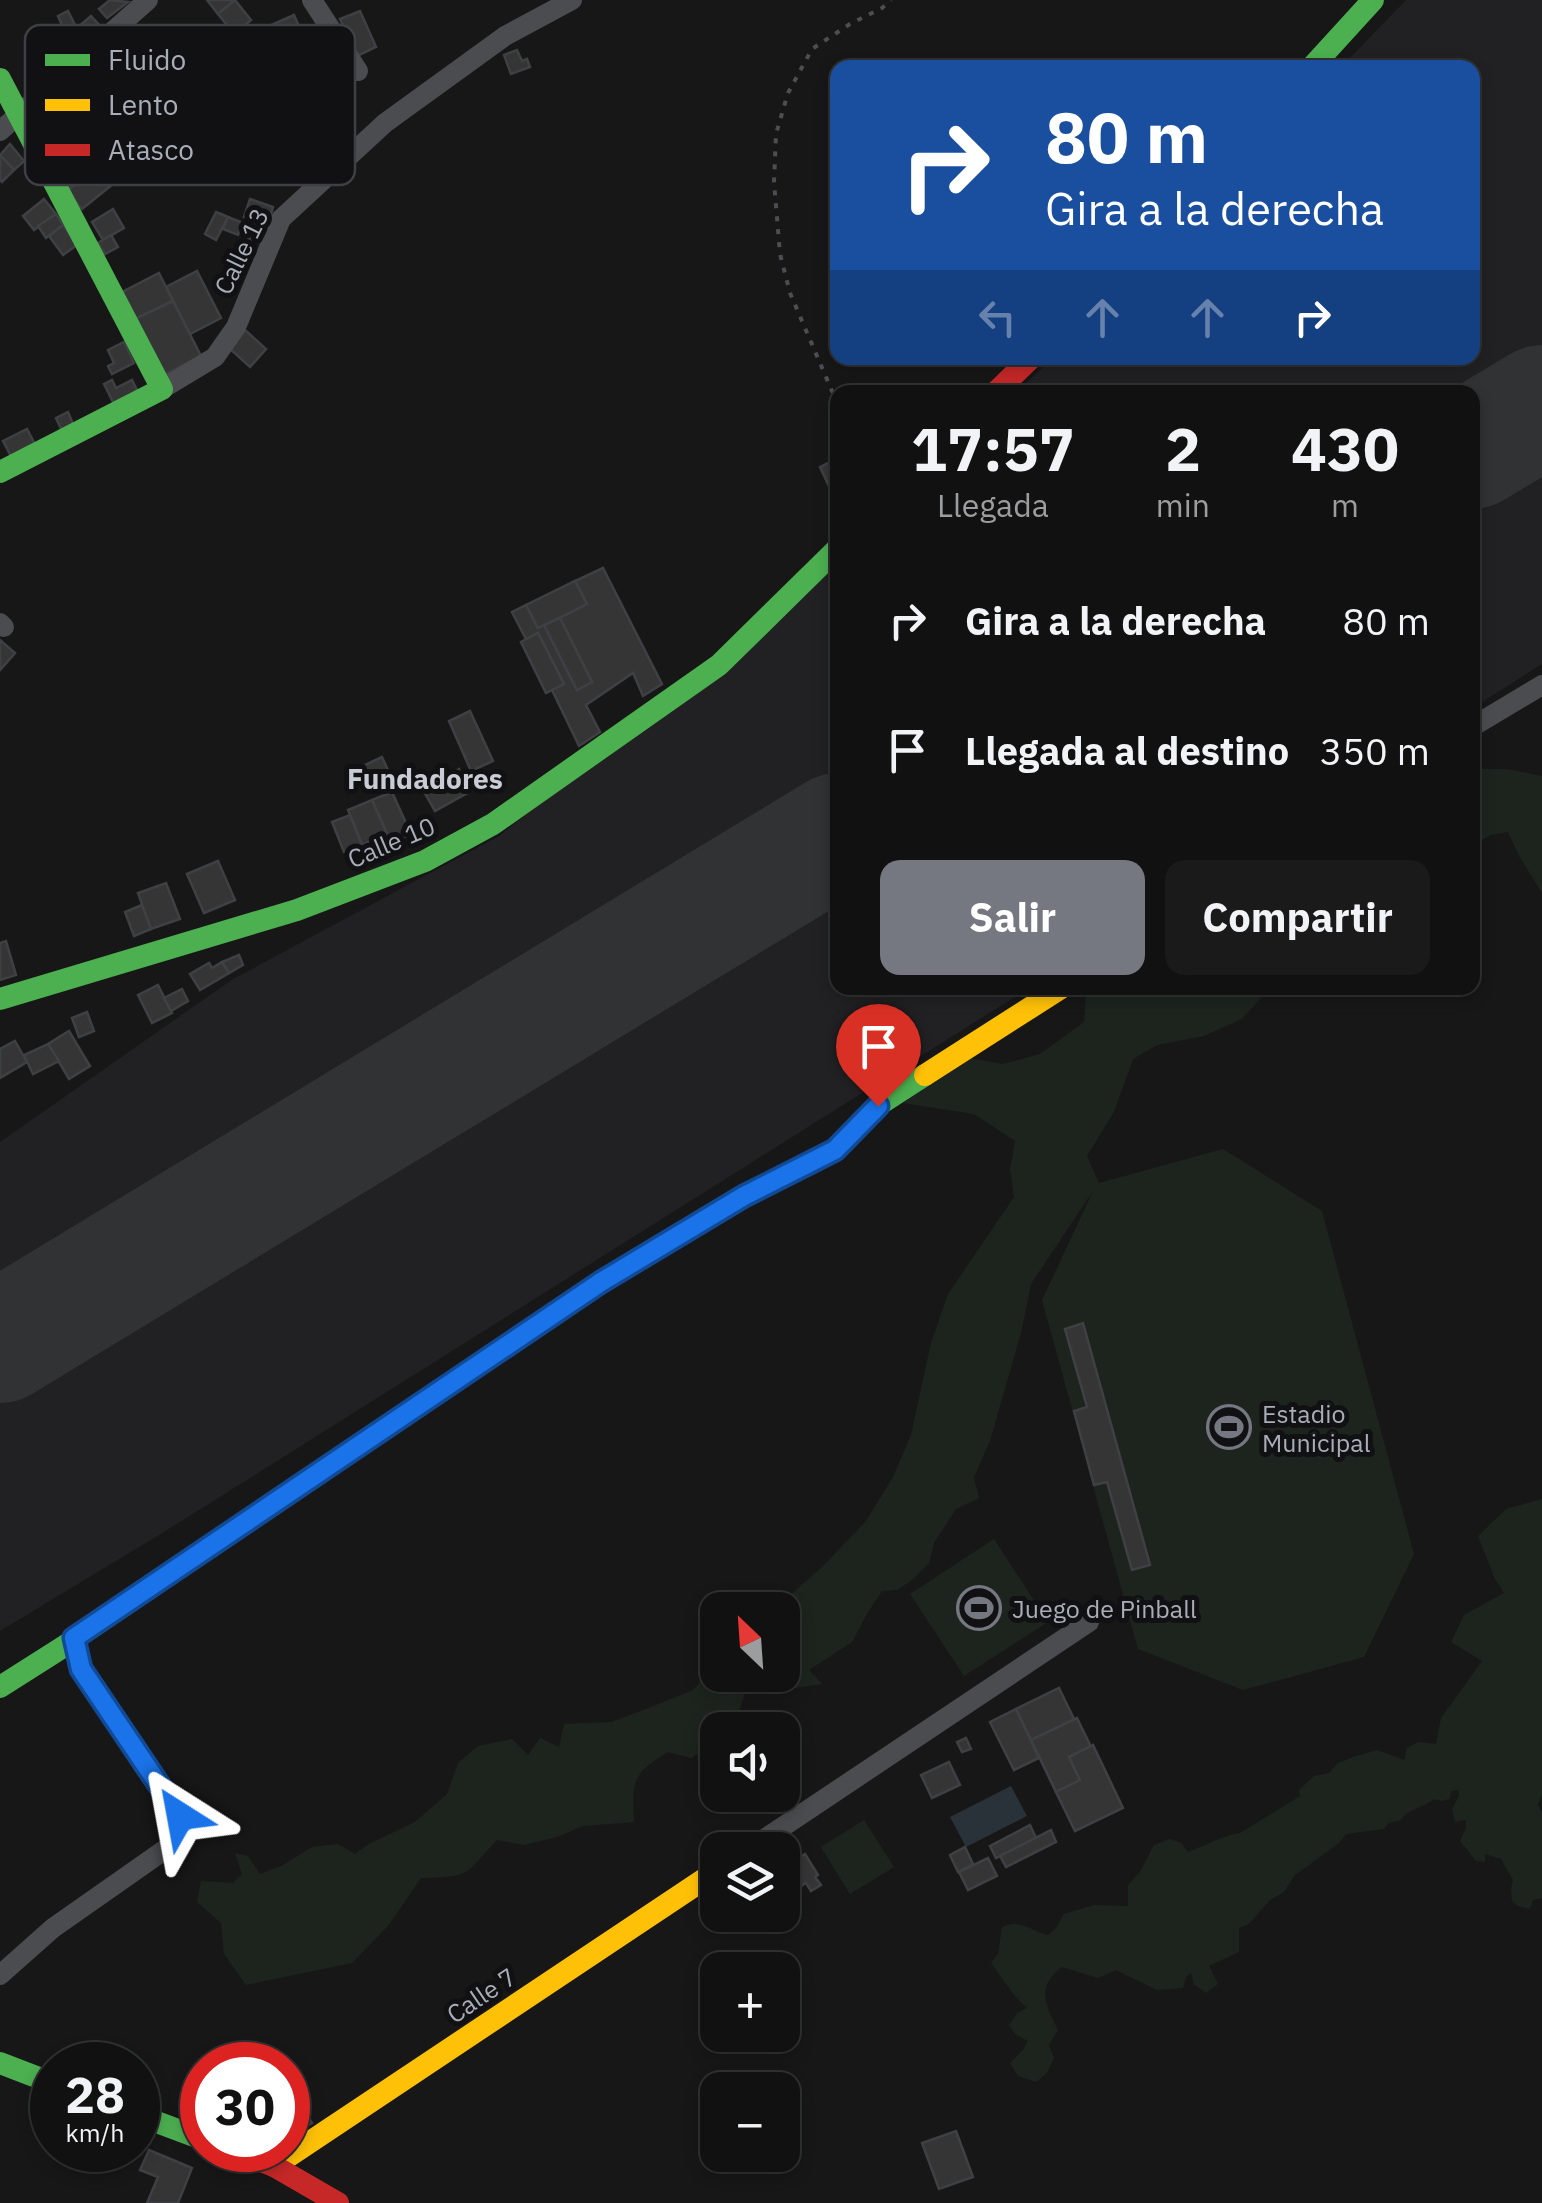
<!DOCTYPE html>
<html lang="es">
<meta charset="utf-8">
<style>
body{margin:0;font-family:"IBM Plex Sans",sans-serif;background:#1a1a1a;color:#f1f3f6;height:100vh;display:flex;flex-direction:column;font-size:38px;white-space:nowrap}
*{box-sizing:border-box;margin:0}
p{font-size:32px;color:#9c9d9f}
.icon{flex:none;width:55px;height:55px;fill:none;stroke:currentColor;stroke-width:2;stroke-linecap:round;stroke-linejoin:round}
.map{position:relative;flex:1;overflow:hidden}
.drawer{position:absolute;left:830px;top:385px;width:650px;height:610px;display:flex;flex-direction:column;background:#111;border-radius:20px;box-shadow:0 5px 15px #0003,0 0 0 2px #303131}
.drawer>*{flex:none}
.guide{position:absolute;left:830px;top:60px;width:650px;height:305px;border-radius:20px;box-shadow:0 5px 15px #0003,0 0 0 2px #303131;background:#1a4fa0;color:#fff;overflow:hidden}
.needle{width:65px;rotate:335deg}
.controls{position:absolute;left:700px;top:1592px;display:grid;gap:20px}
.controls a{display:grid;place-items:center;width:100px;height:100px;border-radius:20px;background:#111;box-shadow:0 5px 15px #0003,0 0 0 2px #303131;font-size:50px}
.speed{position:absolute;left:30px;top:2042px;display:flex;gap:20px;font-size:50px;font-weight:700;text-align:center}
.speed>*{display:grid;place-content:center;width:130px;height:130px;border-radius:50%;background:#111;box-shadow:0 5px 15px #0003,0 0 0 2px #303131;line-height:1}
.speed small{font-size:25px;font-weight:400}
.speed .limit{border:15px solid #d22;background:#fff;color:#111}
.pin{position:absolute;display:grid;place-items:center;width:85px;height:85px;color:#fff;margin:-102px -42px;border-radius:50% 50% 50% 0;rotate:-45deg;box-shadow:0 0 10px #0007}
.pin .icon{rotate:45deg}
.me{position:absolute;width:110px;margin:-55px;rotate:326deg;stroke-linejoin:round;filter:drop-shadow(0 0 8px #0008)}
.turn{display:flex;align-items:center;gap:35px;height:210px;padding:0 50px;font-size:45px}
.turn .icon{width:130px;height:130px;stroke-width:2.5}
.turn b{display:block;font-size:70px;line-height:85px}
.lanes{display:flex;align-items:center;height:95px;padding:0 50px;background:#0003;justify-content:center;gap:50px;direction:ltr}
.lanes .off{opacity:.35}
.eta{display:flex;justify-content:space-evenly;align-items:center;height:170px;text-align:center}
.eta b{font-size:60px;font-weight:800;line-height:70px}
.button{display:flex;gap:20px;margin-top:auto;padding:20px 50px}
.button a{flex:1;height:115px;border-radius:20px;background:#757880;color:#fff;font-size:40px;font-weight:800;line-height:115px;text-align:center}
.button a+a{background:#1a1a1a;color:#f1f3f6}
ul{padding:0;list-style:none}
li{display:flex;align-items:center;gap:30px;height:130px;padding:0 50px}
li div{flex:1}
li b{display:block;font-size:38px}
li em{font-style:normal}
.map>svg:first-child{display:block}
</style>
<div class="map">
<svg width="1542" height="2203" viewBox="0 0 1542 2203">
<rect width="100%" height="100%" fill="#171717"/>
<g fill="#212123">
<path d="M1406,0H1542V664L1473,708L1472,392H1017L1053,358H1472V68L1341,67Z"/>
<path d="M837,566L838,988H1029L164,1532L0,1631V1142L233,979L499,836Z"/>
</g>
<g fill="#1d241e">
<path d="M1473,769H1507L1542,776V893L1519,856L1508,832L1491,835L1473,845Z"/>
<path d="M1097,988H1270L1242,1019L1204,1036L1157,1045L1133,1059L1114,1112L1087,1156L1099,1183L1223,1149L1322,1211L1414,1554L1364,1657L1243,1690L1138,1649L1042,1300L1093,1191L1031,1284L1021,1333L990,1441L974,1477L979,1498L956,1509L934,1543L929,1563L912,1580L897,1590L882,1591L867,1614L852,1642L809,1670L822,1684L796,1688L774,1676L749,1681L737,1717L727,1730H718L717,1743L691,1758L668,1752C632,1774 632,1780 634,1822L583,1826L557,1837L524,1845L497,1840C464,1875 472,1877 421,1878L388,1926L352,1963L246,1985L224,1954L221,1923L197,1902L201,1881L233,1883L242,1874L235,1853L248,1856L260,1874L283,1865L312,1847L338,1844L355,1854L369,1844L415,1822L447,1794L458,1763L478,1746L512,1739L528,1755L540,1738L559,1747L564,1724L611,1722L651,1707L693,1690L717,1663L718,1675H782V1610H756L778,1606L824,1565L866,1521L893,1477L911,1435L931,1343L948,1294L1014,1197L1010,1170L1015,1141L974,1114L903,1103L969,1058L1003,1064L1040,1054L1084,1022L1086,994Z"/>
<path d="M1542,1499V1795L1538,1805L1542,1813V1898L1533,1900L1530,1909L1518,1906L1512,1901L1511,1889L1513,1880L1501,1859L1485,1854V1862L1476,1861L1460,1841L1466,1828V1820L1455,1822L1452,1809L1459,1796L1458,1790L1451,1791L1450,1799L1442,1801L1434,1799C1423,1808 1408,1809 1401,1820L1389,1823L1384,1829L1346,1834L1339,1843L1295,1875L1284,1892L1270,1900L1249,1924L1239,1928V1952L1209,1966L1218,1984L1206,1993L1194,1984L1191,1973L1186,1977L1183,1988L1157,1990L1116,1970L1098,1978L1062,1967C1036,1986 1045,2005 1058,2030L1049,2045L1054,2058L1047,2073L1036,2082L1018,2076L1010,2063L1023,2050L1028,2041L1015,2034L1009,2025L1017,2013L1027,2008L1014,1995L991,1963L998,1954L1002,1927C1020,1918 1030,1931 1048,1935L1056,1928L1064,1914L1094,1905L1128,1906V1885L1140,1872L1154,1845L1170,1839L1181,1843L1188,1852C1205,1846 1223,1835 1240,1833L1300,1796L1299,1790L1314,1776L1329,1773L1338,1763L1356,1756L1377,1750L1404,1760L1407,1748L1418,1742L1436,1744L1441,1718L1482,1661L1451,1642L1464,1615L1504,1593L1495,1579L1478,1536L1506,1509Z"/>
<path d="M994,1539L1048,1622L964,1676L910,1594Z"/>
<path d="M864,1820L894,1867L850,1894L821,1847Z"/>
</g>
<path fill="#2a3239" d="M1011,1786L1027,1816L966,1847L950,1817Z"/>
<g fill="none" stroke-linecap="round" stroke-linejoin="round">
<g stroke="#313233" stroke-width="122">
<path d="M1472,448L1542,406"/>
<path d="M0,1342L838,834"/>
</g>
</g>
<g fill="#353536" stroke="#3f4043" stroke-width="2.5">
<path d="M110,0L128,2L107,18L99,9Z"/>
<path d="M207,0H235L218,14Z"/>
<path d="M235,0L251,20L234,34L218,14Z"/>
<path d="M68,11L76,27L65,32L58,16Z"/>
<path d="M360,11L376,47L357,56L340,19Z"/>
<path d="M294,15L314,60L278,75L258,31Z"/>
<path d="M91,16L100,26L80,43L71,33Z"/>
<path d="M517,50L522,61L527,59L530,67L511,74L504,55Z"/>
<path d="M10,144L24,161L14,170L0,155Z"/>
<path d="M0,155L14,170L2,182L0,180Z"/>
<path d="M77,158L89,173L70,188L58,174Z"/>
<path d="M98,166L113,184L82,209L67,191Z"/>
<path d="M44,199L56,214L34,230L23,216Z"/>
<path d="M250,199L273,207L268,225L244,217Z"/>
<path d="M113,209L124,228L103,240L92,222Z"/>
<path d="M216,212L228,217L216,240L205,234Z"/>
<path d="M56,214L63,225L46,238L38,226Z"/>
<path d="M228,217L243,223L238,235L223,229Z"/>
<path d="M250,220L268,225L262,243L245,238Z"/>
<path d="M63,225L77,245L63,255L49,236Z"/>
<path d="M111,235L118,247L105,254L98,243Z"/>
<path d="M197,271L221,318L190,334L166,287Z"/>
<path d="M159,273L173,301L135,319L122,292Z"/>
<path d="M173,301L201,356L164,375L135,319Z"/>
<path d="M245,330L266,349L250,367L229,348Z"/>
<path d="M124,342L134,363L112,374L108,366L114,363L108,350Z"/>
<path d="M112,380L116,388L132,380L139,394L115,406L104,384Z"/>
<path d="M68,412L75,429L64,435L56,418Z"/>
<path d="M27,429L37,448L13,460L3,441Z"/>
<path d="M838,458V501H836L820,467Z"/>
<path d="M603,568L662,684L643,696L633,673L586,705L600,732L579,746L552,690L564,684L538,633L526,639L512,612L526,605L538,628L544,625L577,690L592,682L560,618L587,604L575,581Z"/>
<path d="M575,581L587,604L538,628L526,605Z"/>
<path d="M560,618L592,682L577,690L544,625Z"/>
<path d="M538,633L564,684L546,693L521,642Z"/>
<path d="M0,640L15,653L0,670Z"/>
<path d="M470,711L493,761L471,771L449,721Z"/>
<path d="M382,757L393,781L375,789L365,765Z"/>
<path d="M459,769L471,791L435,811L423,790Z"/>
<path d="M392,792L411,834L391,843L372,800Z"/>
<path d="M372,800L387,834L362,845L348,810Z"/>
<path d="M350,815L362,845L344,852L332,822Z"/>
<path d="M218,861L235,900L204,913L187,874Z"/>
<path d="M166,883L180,919L151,929L138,893Z"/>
<path d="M142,905L151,929L134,936L125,912Z"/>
<path d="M6,941L16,975L0,980V943Z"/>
<path d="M239,955L243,965L229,973L222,962Z"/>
<path d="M222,962L229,973L200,990L190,974L209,963L212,968Z"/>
<path d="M158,985L172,1013L152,1023L138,995Z"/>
<path d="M182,989L188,1001L171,1011L164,998Z"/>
<path d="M87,1012L94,1031L79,1037L72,1018Z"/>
<path d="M69,1031L90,1066L69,1079L48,1044Z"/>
<path d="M15,1041L27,1062L0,1078V1049Z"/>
<path d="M48,1044L59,1061L33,1074L24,1055Z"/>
<path d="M1083,1323L1150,1565L1132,1570L1107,1482L1094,1485L1074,1411L1087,1407L1065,1329Z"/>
<path d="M1059,1688L1074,1719L1031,1740L1016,1709Z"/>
<path d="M1016,1709L1039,1758L1014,1770L990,1722Z"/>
<path d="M1077,1718L1091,1747L1069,1757L1080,1780L1056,1792L1031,1740Z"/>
<path d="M966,1738L971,1749L962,1752L957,1742Z"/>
<path d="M1093,1745L1123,1808L1075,1831L1056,1792L1080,1780L1069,1757Z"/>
<path d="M949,1762L960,1785L932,1798L921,1775Z"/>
<path d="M1030,1825L1036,1838L996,1858L990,1846Z"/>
<path d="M1051,1830L1056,1842L1006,1867L1000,1856Z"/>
<path d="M965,1847L973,1864L958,1872L950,1855Z"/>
<path d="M805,1854L818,1875L815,1877L821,1885L811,1891L806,1883L791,1892L782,1878V1868Z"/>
<path d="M988,1858L997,1876L968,1890L959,1872Z"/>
<path d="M288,2080L312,2123L292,2134L288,2127Z"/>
<path d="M956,2131L973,2177L939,2189L922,2143Z"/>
<path d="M149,2150L192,2168L178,2203H147L158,2177L140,2170Z"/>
</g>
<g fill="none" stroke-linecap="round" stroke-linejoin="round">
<path stroke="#4d4e52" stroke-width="4" stroke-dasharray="5 8" stroke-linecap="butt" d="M838,405L790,293L780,254L774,182L776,134L788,93L812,49L850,24L882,8L891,0"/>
<g stroke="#4b4c50" stroke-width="20">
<path d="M312,0L358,71"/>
<path d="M0,131L148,0"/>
<path d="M162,389L215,357L236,327L281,219L385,123L505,36L572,0"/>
<path d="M0,623L4,627"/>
<path d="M1472,727L1542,685"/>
<path d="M748,1850L1089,1622"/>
<path d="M0,1975L53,1928L170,1846L180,1816L81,1669L75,1638"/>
</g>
<g stroke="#4caf50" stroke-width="22">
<path d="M1311,68L1373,0"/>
<path d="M0,79L162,389L0,472"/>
<path d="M0,999L297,910L425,861L493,824L719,665L838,548"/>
<path d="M0,1687L63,1647L601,1282L744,1196L835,1151L877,1106L925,1075"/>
<path d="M0,2063L52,2083"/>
<path d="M138,2115L202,2139"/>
</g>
<g stroke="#ffc107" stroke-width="22">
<path d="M925,1075L1061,988"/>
<path d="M274,2166L718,1870"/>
</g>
<g stroke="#c62828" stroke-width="22">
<path d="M996,392L1031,358"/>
<path d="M231,2150L274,2166L338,2203"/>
</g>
</g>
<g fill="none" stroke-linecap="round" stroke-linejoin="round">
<g stroke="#114b97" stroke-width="25">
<path id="route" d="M180,1816L81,1669L74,1638L601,1282L744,1196L835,1150L878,1106"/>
</g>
<use href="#route" stroke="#1a73e8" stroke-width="18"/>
</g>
<defs>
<g id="stadium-ring" transform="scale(2.25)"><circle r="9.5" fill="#111113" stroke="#757880" stroke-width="1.5"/><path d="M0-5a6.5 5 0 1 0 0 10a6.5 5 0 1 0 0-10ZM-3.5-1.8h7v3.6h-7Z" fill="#757880"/></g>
</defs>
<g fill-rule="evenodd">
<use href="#stadium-ring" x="1229" y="1427"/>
<use href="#stadium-ring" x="979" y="1608"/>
</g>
<g text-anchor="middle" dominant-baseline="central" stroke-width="10" stroke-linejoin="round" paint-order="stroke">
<g font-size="25" fill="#a8adb8" stroke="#111113">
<text transform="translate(241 251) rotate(-64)">Calle 13</text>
<text transform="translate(391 842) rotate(-23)">Calle 10</text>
<text transform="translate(481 1995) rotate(-34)">Calle 7</text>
</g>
<g font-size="25" fill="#a8adb8" stroke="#111113" text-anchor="start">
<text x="1262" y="1413">Estadio<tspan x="1262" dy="29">Municipal</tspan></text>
<text x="1012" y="1608">Juego de Pinball</text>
</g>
<g font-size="28" font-weight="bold" fill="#c9ccd4" stroke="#111113">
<text x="425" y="778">Fundadores</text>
</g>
</g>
<rect x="25" y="25" width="330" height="160" rx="15" fill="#111113" stroke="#3e4045" stroke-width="2.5"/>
<rect x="45" y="54" width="45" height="12" fill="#4caf50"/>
<rect x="45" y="99" width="45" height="12" fill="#ffc107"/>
<rect x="45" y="144" width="45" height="12" fill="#c62828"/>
<g font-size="28" fill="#a8adb8">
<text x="108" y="70">Fluido</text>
<text x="108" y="115">Lento</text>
<text x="108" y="160">Atasco</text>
</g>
</svg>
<div class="controls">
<a><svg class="needle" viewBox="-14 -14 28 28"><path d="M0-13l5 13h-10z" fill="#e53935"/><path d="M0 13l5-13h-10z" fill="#9c9d9f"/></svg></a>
<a><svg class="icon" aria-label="sound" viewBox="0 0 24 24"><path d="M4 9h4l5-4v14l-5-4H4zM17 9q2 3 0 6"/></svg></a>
<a><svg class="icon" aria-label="layers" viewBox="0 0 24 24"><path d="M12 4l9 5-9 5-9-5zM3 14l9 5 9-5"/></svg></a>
<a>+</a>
<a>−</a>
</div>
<div class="speed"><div>28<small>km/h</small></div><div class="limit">30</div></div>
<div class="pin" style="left:878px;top:1106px;background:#d93025"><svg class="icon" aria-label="arrive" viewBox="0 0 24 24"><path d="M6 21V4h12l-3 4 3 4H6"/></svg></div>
<svg class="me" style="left:180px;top:1816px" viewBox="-20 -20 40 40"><path d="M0-17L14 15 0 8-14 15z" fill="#1a73e8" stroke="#fff" stroke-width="4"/></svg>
<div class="guide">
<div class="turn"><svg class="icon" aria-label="right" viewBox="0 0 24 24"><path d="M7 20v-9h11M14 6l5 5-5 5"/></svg><div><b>80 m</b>Gira a la derecha</div></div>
<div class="lanes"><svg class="icon off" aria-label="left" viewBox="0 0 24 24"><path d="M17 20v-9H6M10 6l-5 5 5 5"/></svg><svg class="icon off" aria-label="ahead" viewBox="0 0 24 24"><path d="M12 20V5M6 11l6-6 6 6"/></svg><svg class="icon off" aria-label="ahead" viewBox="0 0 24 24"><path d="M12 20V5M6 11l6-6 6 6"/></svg><svg class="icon" aria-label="right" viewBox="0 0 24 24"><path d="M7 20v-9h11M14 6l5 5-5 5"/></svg></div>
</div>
<section class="drawer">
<div class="eta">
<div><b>17:57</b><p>Llegada</p></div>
<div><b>2</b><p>min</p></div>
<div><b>430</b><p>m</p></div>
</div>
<ul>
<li><svg class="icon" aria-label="right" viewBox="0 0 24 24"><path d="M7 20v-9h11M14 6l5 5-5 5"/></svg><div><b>Gira a la derecha</b></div><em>80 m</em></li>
<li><svg class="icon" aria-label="arrive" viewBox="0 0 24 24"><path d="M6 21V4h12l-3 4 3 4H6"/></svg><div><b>Llegada al destino</b></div><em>350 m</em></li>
</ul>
<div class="button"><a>Salir</a><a>Compartir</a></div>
</section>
</div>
